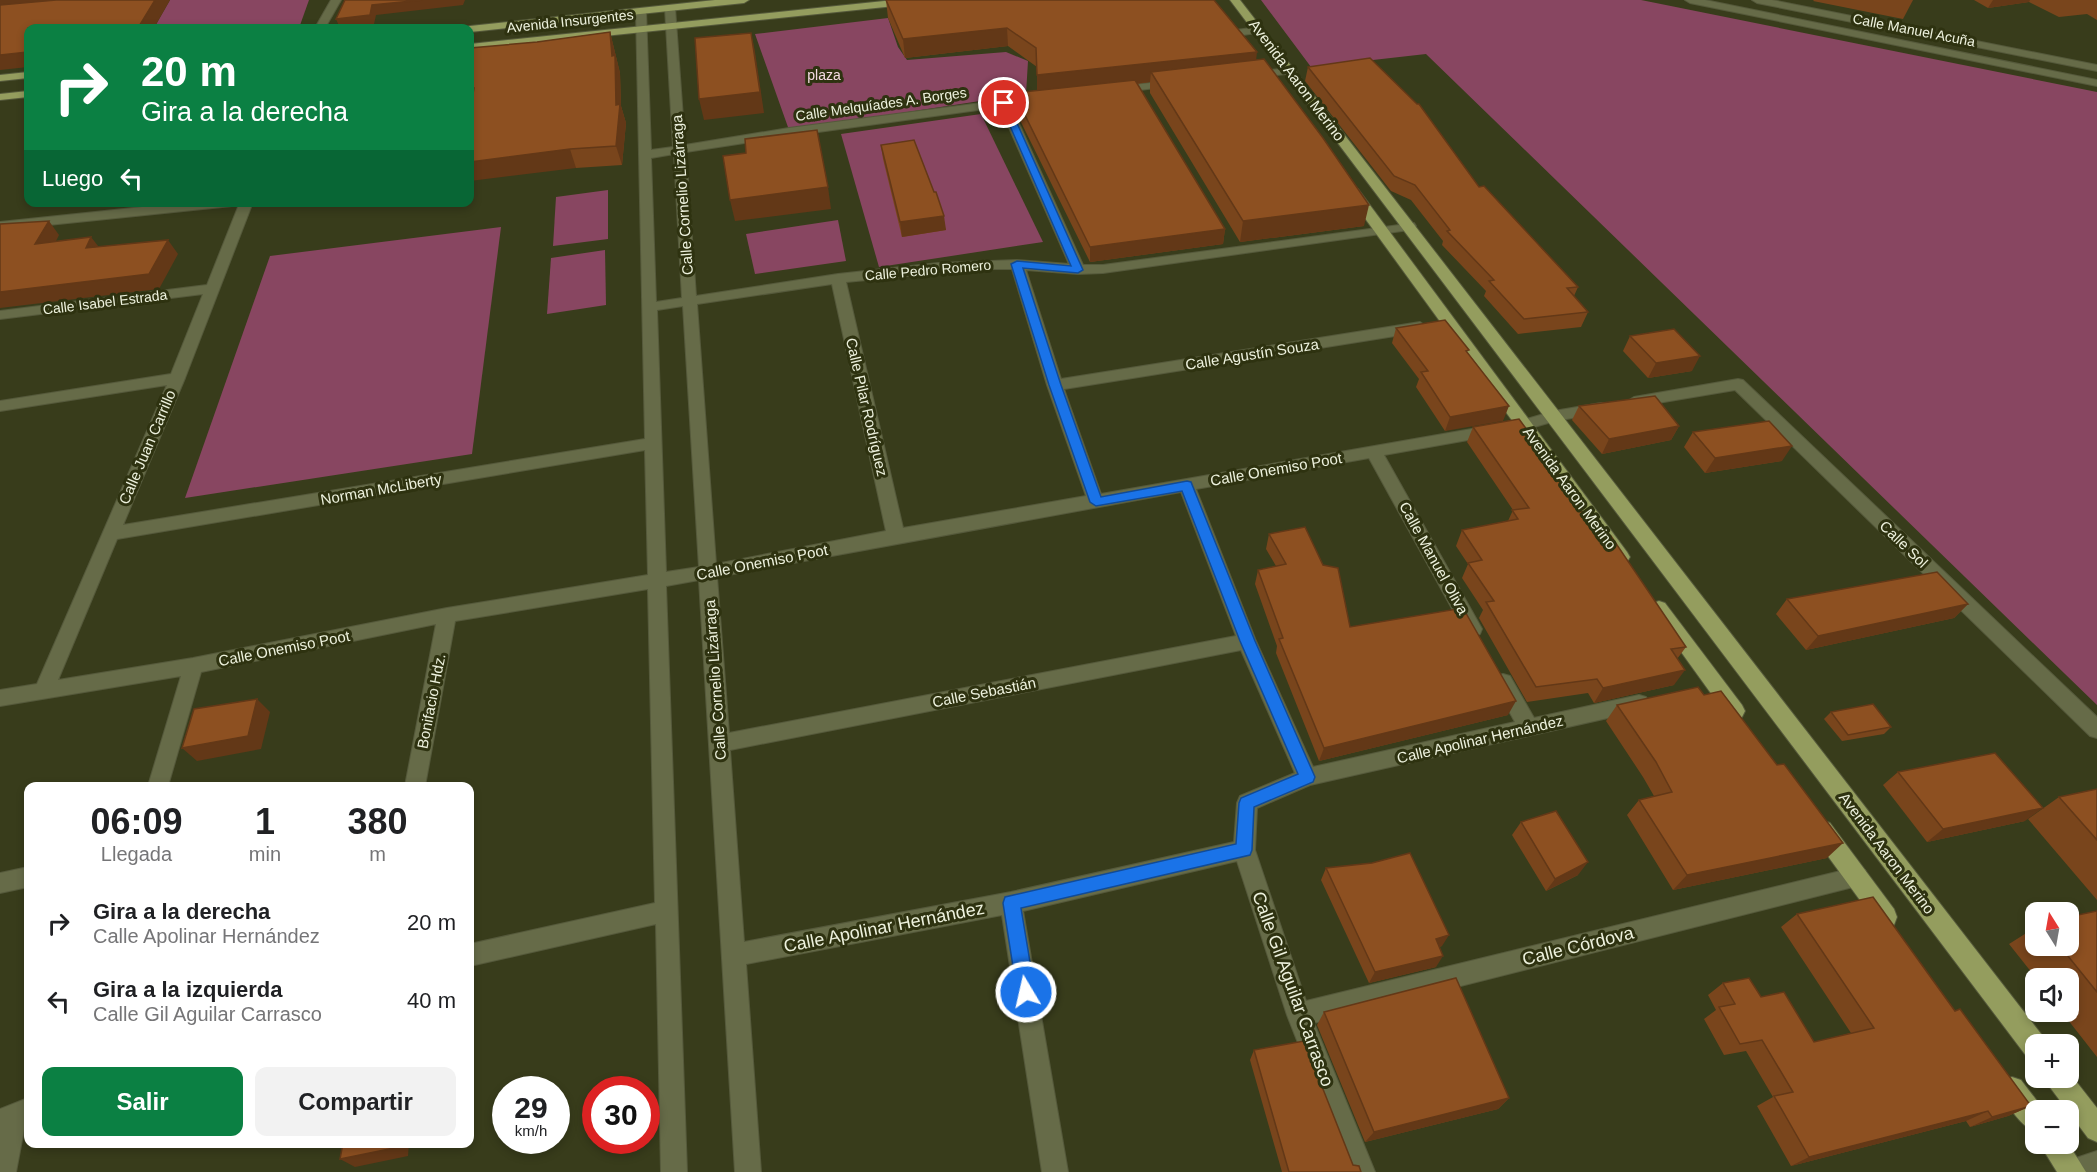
<!DOCTYPE html>
<html lang="es">
<meta charset="utf-8">
<style>
body{margin:0;font-family:Arial,sans-serif;background:#f2f2f2;color:#202124;height:100vh;display:flex;flex-direction:column;font-size:22px;white-space:nowrap}
*{box-sizing:border-box;margin:0}
p{font-size:20px;color:#757577}
.icon{flex:none;width:33px;height:33px;fill:none;stroke:currentColor;stroke-width:2;stroke-linecap:round;stroke-linejoin:round}
.map{position:relative;flex:1;overflow:hidden}
.panel{position:absolute;left:24px;top:782px;width:450px;height:366px;display:flex;flex-direction:column;background:#fff;border-radius:12px;box-shadow:0 3px 9px #0003}
.panel>*{flex:none}
.guide{position:absolute;left:24px;top:24px;width:450px;height:183px;border-radius:12px;box-shadow:0 3px 9px #0003;background:#0b8043;color:#fff;overflow:hidden}
.needle{width:39px;rotate:349deg}
.fabs{position:absolute;left:2025px;top:902px;display:grid;gap:12px}
.fabs a{display:grid;place-items:center;width:54px;height:54px;border-radius:12px;background:#fff;box-shadow:0 3px 9px #0003;font-size:30px}
.speed{position:absolute;left:492px;top:1076px;display:flex;gap:12px;font-size:30px;font-weight:700;text-align:center}
.speed>*{display:grid;place-content:center;width:78px;height:78px;border-radius:50%;background:#fff;box-shadow:0 3px 9px #0003;line-height:1}
.speed small{font-size:15px;font-weight:400}
.speed .limit{border:9px solid #d22;background:#fff;color:#111}
.pin{position:absolute;display:grid;place-items:center;width:51px;height:51px;color:#fff;margin:-26px;border:3px solid #fff;border-radius:50%;box-shadow:0 2px 6px #0007}
.me{position:absolute;width:66px;margin:-33px;rotate:351deg;stroke-linejoin:round;filter:drop-shadow(0 0 4px #0008)}
.turn{display:flex;align-items:center;gap:21px;height:126px;padding:0 18px;font-size:27px}
.turn .icon{width:78px;height:78px;stroke-width:2.5}
.turn b{display:block;font-size:42px;line-height:51px}
.then{display:flex;align-items:center;height:57px;padding:0 18px;background:#0003;gap:12px;font-size:22px}
.eta{display:flex;justify-content:space-evenly;align-items:center;height:102px;text-align:center}
.eta b{font-size:36px;font-weight:600;line-height:42px}
.primary-button{display:flex;gap:12px;margin-top:auto;padding:12px 18px}
.primary-button a{flex:1;height:69px;border-radius:12px;background:#0b8043;color:#fff;font-size:24px;font-weight:600;line-height:69px;text-align:center}
.primary-button a+a{background:#f2f2f2;color:#202124}
ul{padding:0;list-style:none}
li{display:flex;align-items:center;gap:18px;height:78px;padding:0 18px}
li div{flex:1}
li b{display:block;font-size:22px}
li em{font-style:normal}
.map>svg:first-child{display:block}
</style>
<div class="map">
<svg width="2097" height="1172" viewBox="0 0 2097 1172">
<rect width="100%" height="100%" fill="#383c1b"/>
<g fill="#884661">
<path d="M170,0H309L299,28H154Z"/>
<path d="M1261,0H1641L2097,92V705L1426,54L1311,67Z"/>
<path d="M888,18L898,47L907,60L1006,52L1028,61L1026,94L789,130L755,34Z"/>
<path d="M981,114L1043,242L879,267L841,134Z"/>
<path d="M608,190V239L553,246L556,197Z"/>
<path d="M838,220L846,261L755,274L746,234Z"/>
<path d="M501,227L472,454L185,498L270,256Z"/>
<path d="M605,250L606,305L547,314L551,258Z"/>
</g>
<g fill="none" stroke-linecap="round" stroke-linejoin="round">
<g stroke="#55593b" stroke-width="2">
<g id="street">
<path d="M331,0H341L325,28H315Z"/>
<path d="M670,5L675,8L685,145L789,128L1004,100L1042,97V101L1011,106L1083,265H1103L1414,223L1416,226L1414,229L1409,230L1103,273L1078,274L1026,270L1061,379L1420,322L1427,327L1420,332L1064,389L1101,494L1523,420L1554,411L1601,403L1607,404L1609,408L1607,412L1601,413L1555,421L1524,430L1384,455L1482,629L1480,634L1473,636L1466,634L1369,458L1196,489L1256,641L1313,767L1515,722L1493,682L1496,676L1503,674L1510,676L1534,718L1639,695L1646,697L1649,703L1646,709L1639,711L1310,785L1257,808L1255,850L1306,1001L1857,867L1865,870L1868,877L1865,884L1314,1023L1375,1172H1349L1287,1015L1237,861L1023,911L1068,1172H1042L1002,915L746,964L761,1172H735L699,580L666,586L687,1172H661L656,924L470,966V944L655,903L648,589L455,621L425,786H405L436,624L201,672L168,786H148L181,676L0,706V690L37,684L167,385L0,411V401L171,374L203,294L0,319V311L207,285L240,202H253L185,378L123,525L645,439L636,11L641,8L646,11L651,150L673,147L665,8ZM1000,107L1069,264L1017,260L938,263L838,274L696,296L686,152L789,136ZM674,154L682,298L656,302L651,158ZM980,269H1012L1047,385L1086,496L903,528L846,282ZM832,284L886,531L716,564L697,304ZM683,306L699,567L666,572L657,310ZM645,450L648,575L447,608L193,658L58,680L117,539ZM1181,492L1236,636L729,733L717,577ZM1241,650L1295,773L1240,796L1237,803L1234,842L1011,892L744,942L730,750Z"/>
<path d="M1259,27L1263,28V32L1236,36L1231,33L1236,30Z"/>
<path d="M1291,68L1295,69V73L1250,78L1244,75L1250,72Z"/>
<path d="M1175,80L1179,81V85L1116,93L1110,90L1116,87Z"/>
<path d="M190,202H238L232,206L0,230V222Z"/>
<path d="M1738,379L1743,380L2097,717V738L2090,736L1735,390L1634,407L1626,402L1634,397Z"/>
<path d="M28,867V887L0,893V873Z"/>
<path d="M28,1098V1122L25,1124L16,1172H0V1109Z"/>
</g>
</g>
<g stroke="#55593b" stroke-width="2">
<g id="secondary">
<path d="M1685,0H1705L2097,80V86L1690,3Z"/>
<path d="M1752,0H1772L2097,65V71L1757,3Z"/>
<path d="M2097,1151V1172H2057L2061,1163Z"/>
</g>
</g>
<g stroke="#55593b" stroke-width="2">
<g id="primary">
<path d="M715,0H749L744,3L470,32V28H465L470,26Z"/>
<path d="M894,0H929L924,3L470,50V44Z"/>
<path d="M1230,0H1240L2045,1039L2046,1044H2036V1060L2027,1057Z"/>
<path d="M28,72V78L0,81V75Z"/>
<path d="M28,91V97L0,100V94Z"/>
<path d="M1353,188L1358,189L1627,552L1630,557L1627,562L1621,564L1615,562L1348,195L1347,192Z"/>
<path d="M1659,601L1665,603L1742,705L1745,711L1742,717L1735,719L1728,717L1653,613L1650,608L1653,603Z"/>
<path d="M1822,820L1830,823L1894,909L1897,917L1894,925L1886,928L1878,925L1814,837L1811,830L1814,823Z"/>
<path d="M2068,1071L2097,1108V1142L2088,1138L2049,1086L2046,1077H2068Z"/>
<path d="M2012,1077L2021,1080L2044,1110H2036V1132C2020,1126 2006,1104 2000,1089L2003,1080Z"/>
<path d="M2039,1143H2068L2086,1172H2057Z"/>
</g>
</g>
<use href="#street" fill="#666b48" fill-rule="evenodd"/>
<use href="#secondary" fill="#666b48" fill-rule="evenodd"/>
<use href="#primary" fill="#949d5e" fill-rule="evenodd"/>
</g>
<g fill="#79451c">
<path d="M886,0L1256,60L1364,226L1240,242L1150,93V82L1137,84L1225,229L1223,244L1090,262L1014,108V93L1037,91V67L1008,46L905,58L888,18Z"/>
<path d="M1814,0H1913L1903,19L1813,1Z"/>
<path d="M1974,0H2097V20L2087,14L2059,17L2029,2L1988,8Z"/>
<path d="M610,32L620,73L621,106L626,123L622,165L576,168L470,107V48L537,42Z"/>
<path d="M1308,67L1479,187L1578,287L1574,296L1588,312L1581,327L1518,334L1484,296L1486,291L1442,245L1443,241L1411,200L1391,191L1305,81Z"/>
<path d="M881,145L934,192L946,230L902,237L883,159Z"/>
<path d="M1396,328L1468,353L1509,406L1445,431L1416,387L1419,379L1392,343Z"/>
<path d="M1630,336L1692,371L1648,378L1623,351Z"/>
<path d="M1579,406L1679,426L1671,440L1602,454L1572,420Z"/>
<path d="M1473,427L1559,475L1557,478L1600,537L1686,647L1677,659L1674,685L1594,703L1588,693L1527,702L1479,618L1483,610L1462,578L1468,564L1456,546L1462,530L1508,521L1513,510L1467,442Z"/>
<path d="M1693,432L1782,461L1705,473L1684,447Z"/>
<path d="M1269,534L1350,627L1508,715L1319,761L1276,653L1277,646L1255,584L1258,570L1276,566L1266,549Z"/>
<path d="M1787,599L1968,604L1954,618L1806,650L1776,614Z"/>
<path d="M1704,695L1827,858L1673,890L1627,815L1639,800L1654,796L1643,777L1606,721L1617,705Z"/>
<path d="M1831,712L1891,727L1884,734L1842,741L1824,719Z"/>
<path d="M1898,772L2025,821L1927,842L1883,785Z"/>
<path d="M2097,789V900L2028,819L2059,797Z"/>
<path d="M1521,822L1578,875L1546,891L1512,835Z"/>
<path d="M1326,868L1442,946L1439,947L1436,967L1369,983L1321,880Z"/>
<path d="M2097,911V1057L2061,1011H2068V978H2036L2009,944L2036,927V945H2068Z"/>
<path d="M1797,914L1955,1011L2031,1106L2008,1116L1970,1127L1966,1121L1791,1166L1757,1106L1773,1097L1746,1051L1724,1055L1704,1019L1716,1010L1708,995L1723,983L1761,997L1814,1042L1851,1033L1781,927Z"/>
<path d="M1324,1012L1509,1098L1498,1109L1365,1142L1317,1025Z"/>
<path d="M1254,1050L1353,1165L1361,1172H1282L1250,1060Z"/>
</g>
<g fill="#633817">
<path d="M0,0H93L0,9Z"/>
<path d="M155,0H170L154,28H138Z"/>
<path d="M422,0H465L463,5L376,15L374,24L340,28L336,19L372,5Z"/>
<path d="M1993,0H2030L2029,2L1988,8Z"/>
<path d="M1007,28L1008,46L905,58L903,39Z"/>
<path d="M610,32L620,73L621,106L626,123L622,165L616,146V105Z"/>
<path d="M751,33L755,52L764,113L704,120L699,99Z"/>
<path d="M28,52V67L0,70V55Z"/>
<path d="M1257,52L1255,71L1151,72L1150,82L1037,94V75Z"/>
<path d="M470,88H474L481,106L470,107Z"/>
<path d="M570,149L576,168L470,181V162Z"/>
<path d="M828,187L831,209L735,221L730,200Z"/>
<path d="M1369,205L1364,226L1240,242L1243,221Z"/>
<path d="M944,216L946,230L902,237L900,222Z"/>
<path d="M49,221L59,235L47,259L35,244Z"/>
<path d="M1225,229L1223,244L1090,262V247Z"/>
<path d="M91,237L102,251L86,248Z"/>
<path d="M168,240L178,254L159,289L0,308V292Z"/>
<path d="M1700,356L1692,371L1648,378L1656,363Z"/>
<path d="M1509,406L1503,421L1445,431L1450,417Z"/>
<path d="M1679,426L1671,440L1602,454L1609,439Z"/>
<path d="M1792,446L1782,461L1705,473L1715,458Z"/>
<path d="M1968,604L1954,618L1806,650L1818,636Z"/>
<path d="M1685,670L1674,685L1594,703L1603,688Z"/>
<path d="M257,699L270,712L261,749L197,761L182,748Z"/>
<path d="M1516,701L1508,715L1319,761L1324,748Z"/>
<path d="M2043,808L2025,821L1927,842L1943,829Z"/>
<path d="M1843,843L1827,858L1673,890L1687,875Z"/>
<path d="M1588,862L1578,875L1546,891L1555,879Z"/>
<path d="M1449,935L1442,946L1428,950L1436,939Z"/>
<path d="M1443,956L1436,967L1369,983L1375,972Z"/>
<path d="M1509,1098L1498,1109L1365,1142L1374,1132Z"/>
<path d="M2031,1106L2008,1116L1970,1127L1992,1117Z"/>
<path d="M1988,1111L1966,1121L1791,1166L1809,1157Z"/>
<path d="M394,1143H409L408,1156L355,1167L340,1159Z"/>
</g>
<g fill="#8d5021" stroke="#633817" stroke-width="1.5">
<path d="M56,0H155L138,28H28V52L0,55V5Z"/>
<path d="M345,0H422L372,5L370,15L336,19Z"/>
<path d="M886,0H1214L1257,52L1037,75L1036,48L1007,28L903,39Z"/>
<path d="M610,32L612,56L615,55L616,105L620,104L616,146L570,149L470,162V112L474,88H470V48L537,42Z"/>
<path d="M751,33L760,92L699,99L695,38Z"/>
<path d="M1370,58L1417,104H1419L1479,187L1484,186L1578,287L1567,288L1588,312L1524,319L1489,281L1494,280L1447,231L1450,230L1415,185L1394,176L1308,67Z"/>
<path d="M1264,59L1323,138L1369,205L1243,221L1151,72Z"/>
<path d="M1135,80L1225,229L1090,247L1014,93Z"/>
<path d="M817,130L828,187L730,200L723,156L746,153L745,139Z"/>
<path d="M914,140L934,192H936L944,216L900,222L881,145Z"/>
<path d="M49,221L35,244L91,237L86,248L168,240L149,274L0,292V224Z"/>
<path d="M1445,320L1469,350L1466,351L1509,406L1450,417L1421,372L1428,371L1396,328Z"/>
<path d="M1674,329L1700,356L1656,363L1630,336Z"/>
<path d="M1655,396L1679,426L1609,439L1579,406Z"/>
<path d="M1519,419L1548,458L1559,475H1556L1600,537L1611,536L1686,647L1671,649L1685,670L1603,688L1597,679L1536,687L1486,602L1494,601L1468,563L1482,560L1462,530L1518,519L1512,510L1529,508L1473,427Z"/>
<path d="M1769,421L1792,446L1715,458L1693,432Z"/>
<path d="M1305,527L1323,565L1338,568L1350,627L1463,608L1516,701L1324,748L1279,639L1283,638L1258,570L1286,564L1269,534Z"/>
<path d="M1937,572L1968,604L1818,636L1787,599Z"/>
<path d="M1698,687L1704,695L1721,691L1777,765L1784,764L1843,843L1687,875L1639,800L1672,792L1656,762L1617,705Z"/>
<path d="M257,699L248,736L182,748L194,709Z"/>
<path d="M1873,704L1891,727L1848,735L1831,712Z"/>
<path d="M1995,753L2043,808L1943,829L1898,772Z"/>
<path d="M2097,789V840L2059,797Z"/>
<path d="M1556,811L1588,862L1555,879L1521,822Z"/>
<path d="M1410,853L1449,935L1436,939L1443,956L1375,972L1326,868L1372,863Z"/>
<path d="M1873,897L1955,1011L1960,1009L2031,1106L1992,1117L1988,1111L1809,1157L1774,1096L1793,1092L1762,1040L1740,1044L1719,1007L1735,1004L1723,983L1749,978L1761,997L1784,992L1814,1042L1874,1028L1797,914Z"/>
<path d="M2097,911V992L2059,945H2068V917Z"/>
<path d="M1456,978L1509,1098L1374,1132L1324,1012Z"/>
<path d="M1304,1041L1353,1165L1359,1166L1361,1172H1289L1254,1050Z"/>
<path d="M343,1143H394V1148L340,1159Z"/>
</g>
<path fill="#1a73e8" stroke="#114b97" stroke-width="1.5" d="M1001,101L1008,103L1083,270L1078,273L1023,268L1061,385L1101,497L1187,481L1191,482L1255,641L1315,777L1313,782L1254,807L1252,850L1250,855L1021,908L1035,992L1032,999L1026,1001L1020,999L1017,992L1003,903L1005,897L1236,844L1239,803L1241,798L1298,774L1240,641L1182,491L1096,506L1090,502L1049,385L1011,264L1017,261L1071,266L1000,103Z"/>
<g text-anchor="middle" dominant-baseline="central" stroke-width="6" stroke-linejoin="round" paint-order="stroke">
<g font-size="14" fill="#edf1dd" stroke="#2e3210">
<text transform="translate(570 21) rotate(-6)">Avenida Insurgentes</text>
<text transform="translate(1914 30) rotate(11)">Calle Manuel Acuña</text>
<text transform="translate(881 104) rotate(-8)">Calle Melquíades A. Borges</text>
<text transform="translate(928 270) rotate(-5)">Calle Pedro Romero</text>
<text transform="translate(105 302) rotate(-7)">Calle Isabel Estrada</text>
</g>
<g font-size="14" fill="#f4dae3" stroke="#2e3210">
<text x="824" y="75">plaza</text>
</g>
<g font-size="15" fill="#edf1dd" stroke="#2e3210">
<text transform="translate(1297 80) rotate(53)">Avenida Aaron Merino</text>
<text transform="translate(682 195) rotate(-94)">Calle Cornelio Lizárraga</text>
<text transform="translate(1252 354) rotate(-9)">Calle Agustín Souza</text>
<text transform="translate(867 407) rotate(77)">Calle Pilar Rodríguez</text>
<text transform="translate(147 447) rotate(-67)">Calle Juan Carrillo</text>
<text transform="translate(1276 469) rotate(-10)">Calle Onemiso Poot</text>
<text transform="translate(1570 488) rotate(54)">Avenida Aaron Merino</text>
<text transform="translate(381 489) rotate(-10)">Norman McLiberty</text>
<text transform="translate(1904 544) rotate(44)">Calle Sol</text>
<text transform="translate(1434 558) rotate(61)">Calle Manuel Oliva</text>
<text transform="translate(762 562) rotate(-11)">Calle Onemiso Poot</text>
<text transform="translate(284 648) rotate(-11)">Calle Onemiso Poot</text>
<text transform="translate(715 680) rotate(-94)">Calle Cornelio Lizárraga</text>
<text transform="translate(984 692) rotate(-11)">Calle Sebastián</text>
<text transform="translate(431 701) rotate(-79)">Bonifacio Hdz.</text>
<text transform="translate(1480 739) rotate(-13)">Calle Apolinar Hernández</text>
<text transform="translate(1887 853) rotate(53)">Avenida Aaron Merino</text>
</g>
<g font-size="18" fill="#edf1dd" stroke="#2e3210">
<text transform="translate(884 927) rotate(-11)">Calle Apolinar Hernández</text>
<text transform="translate(1578 946) rotate(-14)">Calle Córdova</text>
<text transform="translate(1293 989) rotate(70)">Calle Gil Aguilar Carrasco</text>
</g>
</g>
</svg>
<div class="fabs">
<a><svg class="needle" viewBox="-14 -14 28 28"><path d="M0-13l5 13h-10z" fill="#e53935"/><path d="M0 13l5-13h-10z" fill="#757577"/></svg></a>
<a><svg class="icon" aria-label="sound" viewBox="0 0 24 24"><path d="M4 9h4l5-4v14l-5-4H4zM17 9q2 3 0 6"/></svg></a>
<a>+</a>
<a>−</a>
</div>
<div class="speed"><div>29<small>km/h</small></div><div class="limit">30</div></div>
<div class="pin" style="left:1004px;top:103px;background:#d93025"><svg class="icon" aria-label="arrive" viewBox="0 0 24 24"><path d="M6 21V4h12l-3 4 3 4H6"/></svg></div>
<svg class="me" style="left:1026px;top:992px" viewBox="-20 -20 40 40"><circle r="17" fill="#1a73e8" stroke="#fff" stroke-width="3"/><path d="M0-11L8 9 0 5-8 9z" fill="#fff"/></svg>
<div class="guide">
<div class="turn"><svg class="icon" aria-label="right" viewBox="0 0 24 24"><path d="M7 20v-9h11M14 6l5 5-5 5"/></svg><div><b>20 m</b>Gira a la derecha</div></div>
<div class="then">Luego<svg class="icon" aria-label="left" viewBox="0 0 24 24"><path d="M17 20v-9H6M10 6l-5 5 5 5"/></svg></div>
</div>
<section class="panel">
<div class="eta">
<div><b>06:09</b><p>Llegada</p></div>
<div><b>1</b><p>min</p></div>
<div><b>380</b><p>m</p></div>
</div>
<ul>
<li><svg class="icon" aria-label="right" viewBox="0 0 24 24"><path d="M7 20v-9h11M14 6l5 5-5 5"/></svg><div><b>Gira a la derecha</b><p>Calle Apolinar Hernández</p></div><em>20 m</em></li>
<li><svg class="icon" aria-label="left" viewBox="0 0 24 24"><path d="M17 20v-9H6M10 6l-5 5 5 5"/></svg><div><b>Gira a la izquierda</b><p>Calle Gil Aguilar Carrasco</p></div><em>40 m</em></li>
</ul>
<div class="primary-button"><a>Salir</a><a>Compartir</a></div>
</section>
</div>
